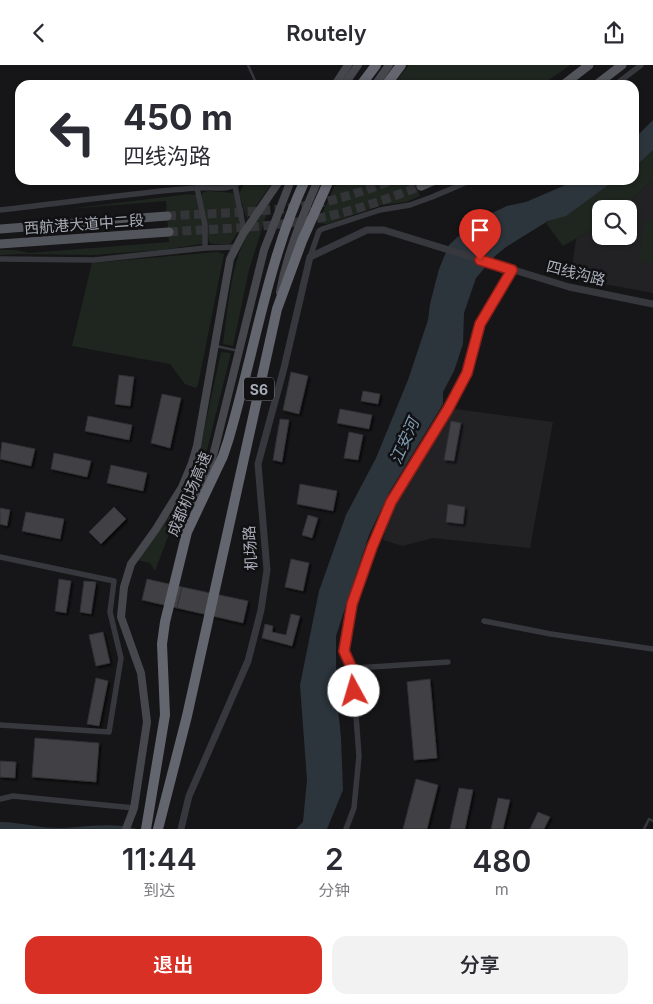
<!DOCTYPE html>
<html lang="zh">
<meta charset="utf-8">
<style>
body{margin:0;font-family:Inter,"Noto Sans SC",sans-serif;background:#f2f2f3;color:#2b2b33;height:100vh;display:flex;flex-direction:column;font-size:19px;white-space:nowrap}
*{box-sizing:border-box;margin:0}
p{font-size:16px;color:#7c7c81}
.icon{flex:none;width:28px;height:28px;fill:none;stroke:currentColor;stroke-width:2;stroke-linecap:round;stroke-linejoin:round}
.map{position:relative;height:764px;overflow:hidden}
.side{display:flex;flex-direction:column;background:#fff;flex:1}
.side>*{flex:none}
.hud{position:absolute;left:15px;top:15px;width:624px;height:105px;border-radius:15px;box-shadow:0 1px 4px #0004;background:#fff;color:#2b2b33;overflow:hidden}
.buttons{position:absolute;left:592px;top:135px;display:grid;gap:10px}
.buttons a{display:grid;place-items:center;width:45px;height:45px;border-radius:10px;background:#fff;box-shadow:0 1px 4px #0004;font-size:25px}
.pin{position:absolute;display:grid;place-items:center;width:42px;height:42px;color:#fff;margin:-51px -21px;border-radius:50% 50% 50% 0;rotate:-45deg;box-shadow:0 0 5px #0007}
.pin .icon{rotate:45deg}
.me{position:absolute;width:55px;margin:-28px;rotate:354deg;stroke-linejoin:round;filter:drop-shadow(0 0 4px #0008)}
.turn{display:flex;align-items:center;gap:18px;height:105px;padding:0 25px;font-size:22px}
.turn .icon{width:65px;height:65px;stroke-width:2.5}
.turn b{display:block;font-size:35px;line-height:42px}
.eta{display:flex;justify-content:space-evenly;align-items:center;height:85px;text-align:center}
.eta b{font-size:30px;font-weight:600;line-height:35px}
.primary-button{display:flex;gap:10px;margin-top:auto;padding:10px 25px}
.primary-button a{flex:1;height:58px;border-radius:15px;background:#d93025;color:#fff;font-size:20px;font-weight:600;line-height:58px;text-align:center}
.primary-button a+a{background:#f2f2f3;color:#2b2b33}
header{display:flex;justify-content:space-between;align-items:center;height:65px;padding:0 25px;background:#fff;font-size:22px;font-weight:600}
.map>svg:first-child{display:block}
</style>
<header><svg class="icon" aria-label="back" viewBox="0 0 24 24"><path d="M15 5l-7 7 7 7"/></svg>Routely<svg class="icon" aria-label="share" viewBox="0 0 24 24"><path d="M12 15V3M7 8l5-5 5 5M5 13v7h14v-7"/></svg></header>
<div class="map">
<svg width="653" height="764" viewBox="0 0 653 764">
<defs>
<filter id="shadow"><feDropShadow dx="2" dy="2" stdDeviation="1" flood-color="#0009"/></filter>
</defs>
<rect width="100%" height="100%" fill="#161618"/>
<g fill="#222225">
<path d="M653,115V228L593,217L571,211L576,174L601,160V171H629V144H621Z"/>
<path d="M455,344L553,357L530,483L433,473L403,481L383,475L388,453L401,429L429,382Z"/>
</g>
<g fill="#1e261f">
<path d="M409,0H570L542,20H393Z"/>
<path d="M653,85V115L621,144H601V160L563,181L546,158L615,115H634V103Z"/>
<path d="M246,115H274L247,154L239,129Z"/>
<path d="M337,115H415L420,131L406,137L382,140L327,159L318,158Z"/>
<path d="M209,126L233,128C241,145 243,163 230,179H213L209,177L201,131L203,127Z"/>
<path d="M189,129L196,130C201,142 207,166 202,179L161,185L93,190L19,189L0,190V185C10,184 19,185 29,188L169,177L166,136L68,144Z"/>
<path d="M271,135L249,205L233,281L223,279C230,227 232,174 271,135Z"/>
<path d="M645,156L653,157V198L639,196Z"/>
<path d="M217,187L224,189L198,320L196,323L185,319L170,299L72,281L92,198Z"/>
<path d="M221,287L231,288L207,385L169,469L155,506L150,498L137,495L185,422L198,393Z"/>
</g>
<g fill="#2c353c">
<path d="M653,55V85L634,103V74Z"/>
<path d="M577,115H615L566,151L548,156L506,182L495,191L476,213L464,248L463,279L454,306L443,327V339L390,426L369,470L336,571V625L341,672L343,725L327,764H296L303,757L307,715L300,620L319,526L346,450L376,393L408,315L428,255L430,239L439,204L449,180L464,166L492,148L507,141L526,137Z"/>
<path d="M0,757C21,757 42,764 63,763C89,762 111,757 137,764H0Z"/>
</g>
<g fill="#404145" stroke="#303034" filter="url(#shadow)">
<path d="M291,307L308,311L299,349L283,345Z"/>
<path d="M119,310L134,312L130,341L115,339Z"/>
<path d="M363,326L380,329L378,339L361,336Z"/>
<path d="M162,329L181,333L170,383L151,378Z"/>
<path d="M340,344L372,350L369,364L337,358Z"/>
<path d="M88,351L132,360L129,375L85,366Z"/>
<path d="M280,354L289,355L282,397L273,395Z"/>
<path d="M451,356L461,358L454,396L444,395Z"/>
<path d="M349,367L363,370L358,395L344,393Z"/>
<path d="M2,377L35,384L31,401L0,394Z"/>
<path d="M54,388L91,396L87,412L51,404Z"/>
<path d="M111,400L147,408L143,426L107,418Z"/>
<path d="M300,419L337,426L333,446L297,439Z"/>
<path d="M448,439L465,442L463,459L446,457Z"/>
<path d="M114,442L126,454L101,479L89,467Z"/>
<path d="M0,443L10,445L7,461L0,459Z"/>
<path d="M26,447L64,454L60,474L22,466Z"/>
<path d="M308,450L318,453L312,473L302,470Z"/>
<path d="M291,494L309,498L303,526L285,522Z"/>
<path d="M59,514L71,516L66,548L55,546Z"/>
<path d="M147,514L182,522L177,543L142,535Z"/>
<path d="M84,516L96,517L91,549L80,547Z"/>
<path d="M182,522L248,536L243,558L177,543Z"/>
<path d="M291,549L300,551L292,581L262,573L265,559L273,561L272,567L286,570Z"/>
<path d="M103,567L110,598L96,601L89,570Z"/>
<path d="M96,613L108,616L99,661L87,659Z"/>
<path d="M430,614L437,693L414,695L407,617Z"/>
<path d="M35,673L99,678L96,717L32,712Z"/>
<path d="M0,696L16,697L15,713L0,712Z"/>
<path d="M416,714L438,720L427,764H403Z"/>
<path d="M459,723L473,725L465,764H450Z"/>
<path d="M498,733L510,735L503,764H491Z"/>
<path d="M538,747L550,752L544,764H530Z"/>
</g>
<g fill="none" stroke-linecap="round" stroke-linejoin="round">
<g stroke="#333438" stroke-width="9" stroke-dasharray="9 4.5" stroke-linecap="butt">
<path d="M167,151C213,148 259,148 304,141C335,136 364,126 393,115"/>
<path d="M169,167C223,163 280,163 333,150C363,143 392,132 421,121"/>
</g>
<g stroke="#37383d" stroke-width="2.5">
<path d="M248,0L257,20"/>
<path d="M216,281L234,285"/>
<path d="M644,764L649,754L653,756"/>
</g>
<g stroke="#37383d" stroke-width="5.5">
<path d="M615,20L641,0"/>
<path d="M235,121L244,166"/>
<path d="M197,123L205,160V183"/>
<path d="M0,145C65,138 130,128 195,123C212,121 228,128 242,115"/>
<path d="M310,192L319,166L322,164L380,145L410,140L432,132L472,115"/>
<path d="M0,194L94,195L205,183L236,182"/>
<path d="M0,492L114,516L110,547L121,593L109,667L0,660"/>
<path d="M484,556L551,569L653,584"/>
<path d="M354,608L344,586L352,539L372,482L391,437L448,344L467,307L480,259L512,205"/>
<path d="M0,734L13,731L134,743"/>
<path d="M346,764L354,743L359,691L353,610L356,603L448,597"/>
</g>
<path stroke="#37383d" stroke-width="7" d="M181,764L189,731L248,596L261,545L267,505L258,399L284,303L310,192L367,165H384L569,222L653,239"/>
<g stroke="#45474d" stroke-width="8">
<path d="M335,20L348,0"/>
<path d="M344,20L358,0"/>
<path d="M375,20L389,0"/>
<path d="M280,227C287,188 302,152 318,115"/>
<path d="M196,439L214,387L264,185L291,115"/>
<path d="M126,764L134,743L147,657L141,608L121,552L124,522L131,499L156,464L182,422L192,398L197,381L230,194L243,169L280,115"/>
</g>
<g stroke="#53555c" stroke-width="9">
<path d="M563,20L589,0"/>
<path d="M596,20L622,0"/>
<path d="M421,121L435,115"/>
<path d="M0,164L167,151"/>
<path d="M0,179L169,167"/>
</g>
<g stroke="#63666e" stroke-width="10">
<path d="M361,20L376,0"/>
<path d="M386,20L401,0"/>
<path d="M146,764L165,650L162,579L165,557L187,467L223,391L228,376C254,289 267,198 305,115"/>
<path d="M158,764L187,651L277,244L302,176L329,115"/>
</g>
</g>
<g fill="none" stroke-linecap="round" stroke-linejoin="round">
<g stroke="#8d1f18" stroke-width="12">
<path id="route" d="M354,626V608L344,586L352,539L372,482L391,437L448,344L467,308L480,259L512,205L480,195"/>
</g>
<use href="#route" stroke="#d93025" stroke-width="9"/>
</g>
<g text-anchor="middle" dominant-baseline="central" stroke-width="5" stroke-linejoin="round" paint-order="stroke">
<rect fill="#111113" stroke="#7b7e86" stroke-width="1" x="244" y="312.5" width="30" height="23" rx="4"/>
<g font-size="14" font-weight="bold" fill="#a8adb8">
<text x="259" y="324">S6</text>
</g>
<g font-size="15" fill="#a8adb8" stroke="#111113">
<text transform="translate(84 159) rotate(-4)">西航港大道中二段</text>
<text transform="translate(576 208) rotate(14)">四线沟路</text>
<text transform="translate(189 429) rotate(-67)">成都机场高速</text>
<text transform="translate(250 483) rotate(-93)">机场路</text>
</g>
<g font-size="16" font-style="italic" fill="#7f9bb3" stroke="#111113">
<text transform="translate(404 376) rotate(-66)">江安河</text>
</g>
</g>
</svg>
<div class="buttons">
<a><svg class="icon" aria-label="search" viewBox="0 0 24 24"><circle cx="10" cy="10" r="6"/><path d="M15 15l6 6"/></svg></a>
</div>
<div class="pin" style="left:480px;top:195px;background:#d93025"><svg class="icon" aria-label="arrive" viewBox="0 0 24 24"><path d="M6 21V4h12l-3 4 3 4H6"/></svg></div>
<svg class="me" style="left:354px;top:626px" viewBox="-20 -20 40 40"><circle r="19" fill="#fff"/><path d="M0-13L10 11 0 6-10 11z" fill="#d93025"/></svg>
<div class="hud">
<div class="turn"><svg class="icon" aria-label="left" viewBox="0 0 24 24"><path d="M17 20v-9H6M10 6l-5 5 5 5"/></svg><div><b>450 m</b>四线沟路</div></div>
</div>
</div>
<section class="side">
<div class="eta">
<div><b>11:44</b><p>到达</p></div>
<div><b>2</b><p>分钟</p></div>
<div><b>480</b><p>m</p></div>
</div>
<div class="primary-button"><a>退出</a><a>分享</a></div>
</section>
